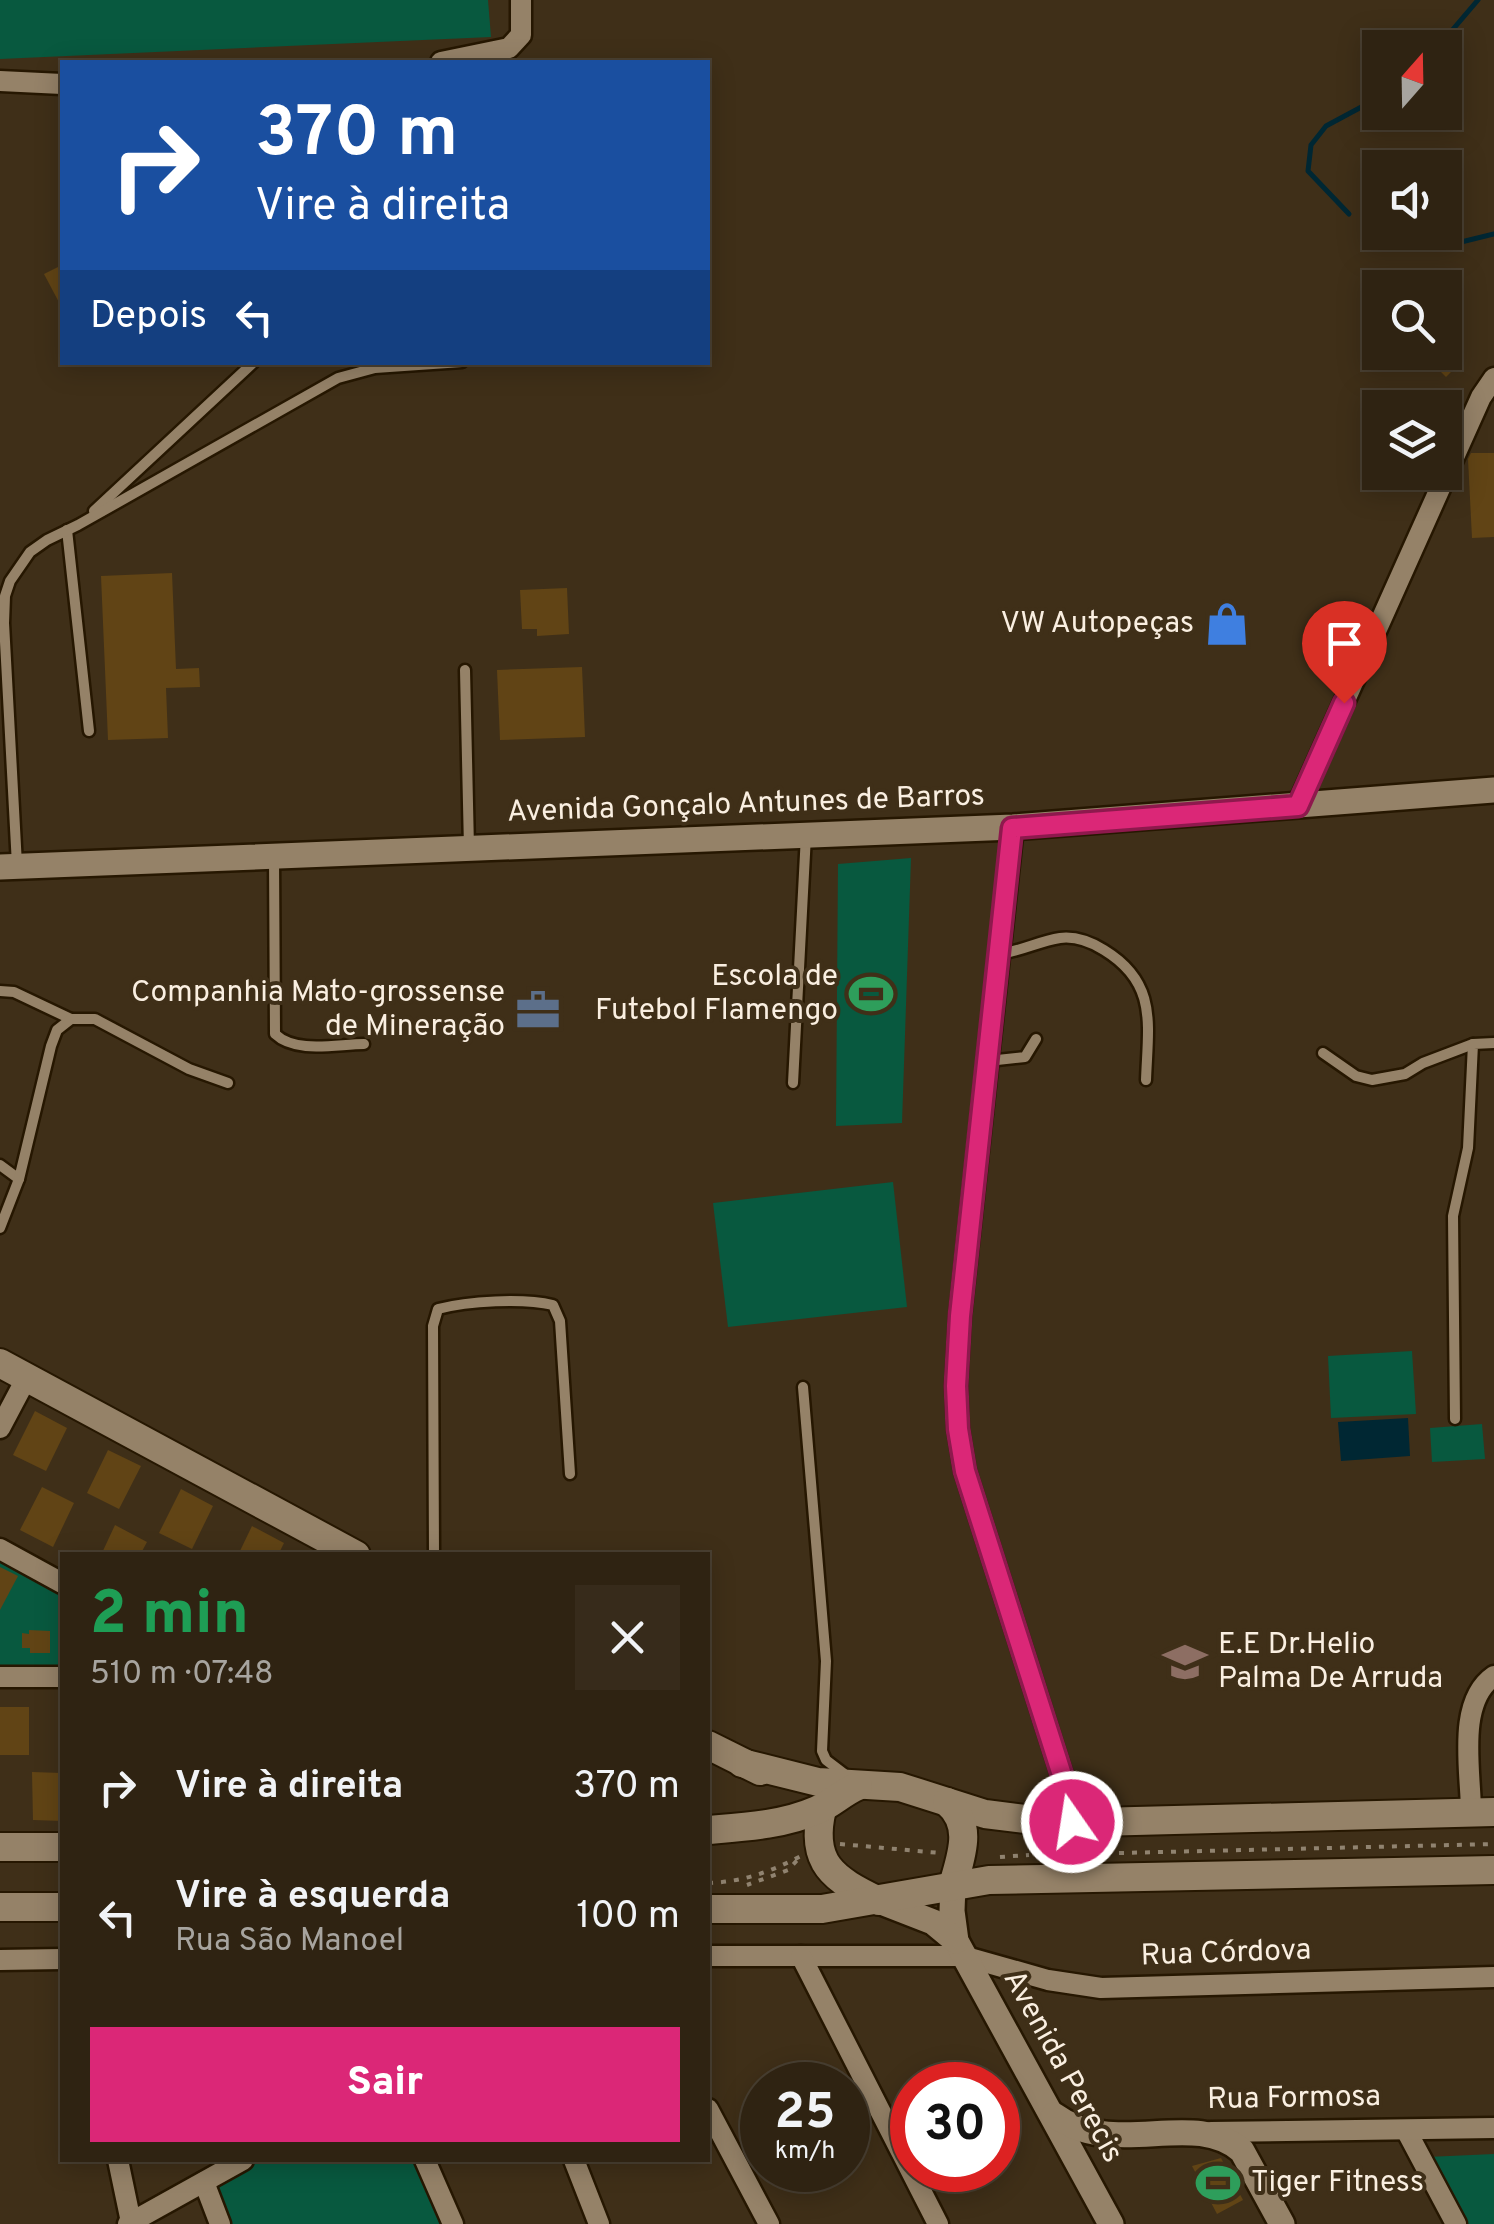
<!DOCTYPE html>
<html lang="pt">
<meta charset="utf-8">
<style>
body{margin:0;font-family:Overpass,sans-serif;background:#372b1b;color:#f1f3f6;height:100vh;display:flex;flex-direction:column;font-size:38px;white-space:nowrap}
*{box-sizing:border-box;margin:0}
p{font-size:32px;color:#a7a49f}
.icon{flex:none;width:55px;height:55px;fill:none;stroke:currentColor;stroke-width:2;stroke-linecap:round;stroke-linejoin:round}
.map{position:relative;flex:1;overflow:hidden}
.details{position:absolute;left:60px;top:1552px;width:650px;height:610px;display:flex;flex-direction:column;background:#2f2312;border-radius:0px;box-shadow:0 5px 25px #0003,0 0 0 2px #4a4032}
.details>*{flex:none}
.banner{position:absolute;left:60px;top:60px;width:650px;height:305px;border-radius:0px;box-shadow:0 5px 25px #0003,0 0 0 2px #4a4032;background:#1a4fa0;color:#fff;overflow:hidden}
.needle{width:65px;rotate:20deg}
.buttons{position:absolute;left:1362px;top:30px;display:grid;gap:20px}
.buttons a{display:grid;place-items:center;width:100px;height:100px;border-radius:0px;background:#2f2312;box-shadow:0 5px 25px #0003,0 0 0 2px #4a4032;font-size:50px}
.speed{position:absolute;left:740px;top:2062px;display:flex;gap:20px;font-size:50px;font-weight:700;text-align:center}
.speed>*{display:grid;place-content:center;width:130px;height:130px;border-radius:50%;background:#2f2312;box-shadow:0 5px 25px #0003,0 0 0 2px #4a4032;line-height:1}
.speed small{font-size:25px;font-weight:400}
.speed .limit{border:15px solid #d22;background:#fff;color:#111}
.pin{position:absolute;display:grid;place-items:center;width:85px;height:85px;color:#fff;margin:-102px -42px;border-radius:50% 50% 50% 0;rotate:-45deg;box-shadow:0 0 10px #0007}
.pin .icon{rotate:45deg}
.me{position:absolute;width:110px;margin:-55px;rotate:347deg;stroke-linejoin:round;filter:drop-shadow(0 0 8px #0008)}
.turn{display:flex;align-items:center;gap:35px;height:210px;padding:0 30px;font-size:45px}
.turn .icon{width:130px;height:130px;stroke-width:2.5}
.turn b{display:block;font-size:70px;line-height:85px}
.then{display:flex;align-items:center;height:95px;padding:0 30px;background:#0003;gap:20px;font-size:38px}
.round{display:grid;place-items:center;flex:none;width:105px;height:105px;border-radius:0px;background:#372b1b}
.headline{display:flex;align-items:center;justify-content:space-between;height:170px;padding:0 30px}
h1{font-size:60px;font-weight:800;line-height:75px;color:#1e9e55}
.primary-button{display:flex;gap:20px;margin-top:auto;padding:20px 30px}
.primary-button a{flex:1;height:115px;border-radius:0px;background:#db2777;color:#fff;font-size:40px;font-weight:800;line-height:115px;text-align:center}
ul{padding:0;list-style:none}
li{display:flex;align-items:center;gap:30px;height:130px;padding:0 30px}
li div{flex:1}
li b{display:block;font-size:38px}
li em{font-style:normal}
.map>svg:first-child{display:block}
</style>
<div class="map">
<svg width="1494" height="2224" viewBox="0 0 1494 2224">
<rect width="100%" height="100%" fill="#3f2f18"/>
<g fill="#08593f">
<path d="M0,0H488L491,37L0,59Z"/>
<path d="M911,858L902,1123L836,1126L838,864Z"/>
<path d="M893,1182L907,1307L728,1327L713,1203Z"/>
<path d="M1412,1351L1416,1414L1331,1418L1328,1356Z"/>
<path d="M1482,1424L1485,1459L1432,1462L1430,1428Z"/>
<path d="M0,1561L62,1594V1669L0,1671Z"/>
<path d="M1494,2154V2224H1465L1427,2157Z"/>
<path d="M256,2160H415L443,2224H225L213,2185Z"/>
</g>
<path fill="#002733" d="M1408,1418L1410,1456L1341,1461L1338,1422Z"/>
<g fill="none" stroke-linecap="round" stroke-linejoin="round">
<g stroke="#002733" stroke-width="5">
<path d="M1437,48L1478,0"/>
<path d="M1349,214L1308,171L1311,145L1326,126L1380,97"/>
<path d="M1453,244L1494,234"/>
</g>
</g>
<g fill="#614415">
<path d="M62,265V308L44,274Z"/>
<path d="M1421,352H1450L1460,363L1446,377Z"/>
<path d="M1471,453H1494V537L1472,538L1468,459Z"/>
<path d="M172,573L176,669L199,668L200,687L166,688L168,738L108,740L101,576Z"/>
<path d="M567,588L569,634L537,636V629H522L520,590Z"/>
<path d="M582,667L585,737L500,740L497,670Z"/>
<path d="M35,1411L67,1428L46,1471L13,1455Z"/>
<path d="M108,1450L141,1466L119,1509L87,1493Z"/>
<path d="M42,1487L74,1503L53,1547L20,1530Z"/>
<path d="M181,1489L213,1506L192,1549L159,1533Z"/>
<path d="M115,1525L147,1542L140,1555H101Z"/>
<path d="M252,1526L284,1543L278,1555H238Z"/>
<path d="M0,1567L18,1576L0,1610Z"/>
<path d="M29,1630L50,1631V1653H30V1648H22V1633L29,1634Z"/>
<rect x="0" y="1707" width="29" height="48"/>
<path d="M32,1772L62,1773V1821L33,1820Z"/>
<path d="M1221,2158L1243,2200L1217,2214L1192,2166Z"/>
</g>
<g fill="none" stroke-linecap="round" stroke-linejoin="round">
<g stroke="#261701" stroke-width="15">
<g id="service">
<path d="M94,511L254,362"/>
<path d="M67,530L89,731"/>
<path d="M465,670L469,848"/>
<path d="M274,857L275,1034C296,1054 337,1044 364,1044"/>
<path d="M17,865L4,623L5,596L10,581L30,552L47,540L78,525L338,378L375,368L462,362"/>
<path d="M1000,954C1021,951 1040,941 1060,938C1076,936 1091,942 1104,950C1158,983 1148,1024 1146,1080"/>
<path d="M0,991L14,992L71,1019"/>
<path d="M1323,1053L1356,1076L1372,1080L1405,1074L1423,1063L1473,1044"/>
<path d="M988,1061L1025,1057L1036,1039"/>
<path d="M793,1083L806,835"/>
<path d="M0,1165L19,1179"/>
<path d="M0,1228L19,1179L51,1046L57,1030L71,1019H95L189,1069L228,1083"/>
<path d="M803,1387L826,1661L822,1751L826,1760L847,1776"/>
<path d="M1455,1419L1453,1216L1468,1148L1473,1044L1494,1043"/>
<path d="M434,1555L433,1326L438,1309C468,1301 523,1298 553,1305L560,1321L570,1474"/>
</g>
</g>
<g stroke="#261701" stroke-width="25">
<g id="minor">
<path d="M441,62L509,48L521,35V0"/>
<path d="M0,81L62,84"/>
<path d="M1298,805L1481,397L1494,378"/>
<path d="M1013,827L960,1317L956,1386L958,1429L965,1471L1062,1775L1072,1822"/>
<path d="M0,1428L27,1377"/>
<path d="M0,1549L62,1583"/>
<path d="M0,1677H62"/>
<path d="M1471,1812C1471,1772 1456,1702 1494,1676"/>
<path d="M708,1956H963L1048,1980L1101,1988L1494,1977"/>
<path d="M801,1956L938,2224"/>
<path d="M0,1960L62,1959"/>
<path d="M708,2109L769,2224"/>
<path d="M1406,2130L1456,2224"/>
<path d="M1211,2132L1494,2128"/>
<path d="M118,2160L131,2222"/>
<path d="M425,2160L453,2224"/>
<path d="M574,2160L599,2224"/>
<path d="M204,2182L220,2224"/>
<path d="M128,2224L243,2160"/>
</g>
</g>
<g stroke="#261701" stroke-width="30">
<g id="tertiary">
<path d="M0,867L1013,827L1494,790"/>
<path d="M953,1885L952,1911L956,1941L1111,2224"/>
<path d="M879,1901L933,1922L956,1941"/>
<path d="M1054,2115C1115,2160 1193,2108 1242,2151L1282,2224"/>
</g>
</g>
<g stroke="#261701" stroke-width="32">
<g id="secondary">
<path d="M0,1363L356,1555"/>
<path d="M708,1745L760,1771"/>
<path d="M742,1763L818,1782L900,1787L985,1814L1057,1823L1494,1812"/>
<path d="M947,1802C974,1825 961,1856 953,1885"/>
<path d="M822,1809C809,1863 833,1879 879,1901"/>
<path d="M708,1830C744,1827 783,1825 817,1810C832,1804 843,1792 858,1786"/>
<path d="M0,1847H62"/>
<path d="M0,1907H62"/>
<path d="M708,1909H822L989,1880L1494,1870"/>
</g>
</g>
<g stroke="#908370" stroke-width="4" stroke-dasharray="5 8" stroke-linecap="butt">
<path d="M840,1844L940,1853"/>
<path d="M1119,1853L1494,1844"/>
<path d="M1000,1857L1029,1855"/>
<path d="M708,1883C742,1882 770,1872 801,1856L788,1870L747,1885"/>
</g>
<use href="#service" stroke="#958268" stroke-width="10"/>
<use href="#minor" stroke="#958268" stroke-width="20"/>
<use href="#tertiary" stroke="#958268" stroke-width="25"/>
<use href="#secondary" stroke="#958268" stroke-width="28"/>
</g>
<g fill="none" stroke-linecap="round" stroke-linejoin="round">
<g stroke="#8e194d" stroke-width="25">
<path id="route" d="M1072,1822L1062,1775L965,1471L958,1429L956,1386L960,1316L1012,828L1298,806L1344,703"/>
</g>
<use href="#route" stroke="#db2777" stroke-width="18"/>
</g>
<defs>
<g id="shop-bare" transform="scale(3.45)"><path d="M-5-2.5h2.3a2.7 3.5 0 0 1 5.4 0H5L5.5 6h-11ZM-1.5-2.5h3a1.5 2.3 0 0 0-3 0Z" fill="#3f7fe0" stroke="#3f2f18" stroke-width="2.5" paint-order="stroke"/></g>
<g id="stadium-bare" transform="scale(3.45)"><path d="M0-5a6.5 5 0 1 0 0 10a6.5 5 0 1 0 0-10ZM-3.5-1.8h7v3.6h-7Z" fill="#2e9e5b" stroke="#3f2f18" stroke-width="2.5" paint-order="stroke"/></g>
<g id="office-bare" transform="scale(3.45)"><path d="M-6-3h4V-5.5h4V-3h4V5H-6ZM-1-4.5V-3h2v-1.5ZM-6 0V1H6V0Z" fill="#5c6f8a" stroke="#3f2f18" stroke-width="2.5" paint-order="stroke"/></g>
<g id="school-bare" transform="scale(3.45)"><path d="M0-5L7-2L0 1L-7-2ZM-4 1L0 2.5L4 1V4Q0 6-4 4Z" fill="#8d6e63" stroke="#3f2f18" stroke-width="2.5" paint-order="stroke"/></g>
</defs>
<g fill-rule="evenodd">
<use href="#shop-bare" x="1227" y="624"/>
<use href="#stadium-bare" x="871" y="994"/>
<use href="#office-bare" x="538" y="1010"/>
<use href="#school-bare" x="1185" y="1662"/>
<use href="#stadium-bare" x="1218" y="2183"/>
</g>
<g text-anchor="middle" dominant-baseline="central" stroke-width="8" stroke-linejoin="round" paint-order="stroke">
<g font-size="30" fill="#faefe1" stroke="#3f2f18" text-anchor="end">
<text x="1194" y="624">VW Autopeças</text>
<text x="838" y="977">Escola de<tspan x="838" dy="34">Futebol Flamengo</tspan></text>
<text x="505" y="993">Companhia Mato-grossense<tspan x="505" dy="34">de Mineração</tspan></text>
<text x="1218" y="1645" text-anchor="start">E.E Dr.Helio<tspan x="1218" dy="34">Palma De Arruda</tspan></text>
<text x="1251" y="2183" text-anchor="start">Tiger Fitness</text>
</g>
<g font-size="30" fill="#faefe1" stroke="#3f2f18">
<text transform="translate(746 805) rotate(-2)">Avenida Gonçalo Antunes de Barros</text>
<text transform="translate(1226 1954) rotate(-2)">Rua Córdova</text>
<text transform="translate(1062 2067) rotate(61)">Avenida Perecis</text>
<text transform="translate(1294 2099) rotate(-1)">Rua Formosa</text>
</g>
</g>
</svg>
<div class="buttons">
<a><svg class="needle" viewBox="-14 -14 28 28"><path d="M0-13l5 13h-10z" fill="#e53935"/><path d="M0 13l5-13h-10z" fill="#a7a49f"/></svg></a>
<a><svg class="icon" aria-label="sound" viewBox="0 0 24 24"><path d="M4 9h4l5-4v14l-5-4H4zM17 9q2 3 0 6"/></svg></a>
<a><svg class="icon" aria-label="search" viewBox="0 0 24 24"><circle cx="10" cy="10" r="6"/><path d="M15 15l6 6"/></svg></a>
<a><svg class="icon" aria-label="layers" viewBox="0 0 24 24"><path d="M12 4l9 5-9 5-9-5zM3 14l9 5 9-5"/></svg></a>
</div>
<div class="speed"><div>25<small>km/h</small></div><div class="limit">30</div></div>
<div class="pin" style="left:1344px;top:703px;background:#d93025"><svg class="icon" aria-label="arrive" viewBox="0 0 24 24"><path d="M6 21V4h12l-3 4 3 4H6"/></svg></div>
<svg class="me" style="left:1072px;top:1822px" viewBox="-20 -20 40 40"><circle r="17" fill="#db2777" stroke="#fff" stroke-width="3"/><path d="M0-11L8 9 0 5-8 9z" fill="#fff"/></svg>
<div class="banner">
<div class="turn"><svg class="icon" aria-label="right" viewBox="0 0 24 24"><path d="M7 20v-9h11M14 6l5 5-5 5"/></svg><div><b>370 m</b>Vire à direita</div></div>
<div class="then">Depois<svg class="icon" aria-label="left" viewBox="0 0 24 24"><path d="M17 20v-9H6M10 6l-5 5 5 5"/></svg></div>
</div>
<section class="details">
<div class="headline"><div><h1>2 min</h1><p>510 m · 07:48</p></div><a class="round"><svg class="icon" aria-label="close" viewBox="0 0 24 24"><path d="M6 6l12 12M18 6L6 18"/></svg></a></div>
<ul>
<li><svg class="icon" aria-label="right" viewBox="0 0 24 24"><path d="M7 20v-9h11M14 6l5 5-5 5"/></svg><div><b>Vire à direita</b></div><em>370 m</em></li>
<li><svg class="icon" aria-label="left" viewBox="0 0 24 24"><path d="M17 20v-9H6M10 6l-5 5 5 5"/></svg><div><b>Vire à esquerda</b><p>Rua São Manoel</p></div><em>100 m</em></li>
</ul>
<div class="primary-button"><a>Sair</a></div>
</section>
</div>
